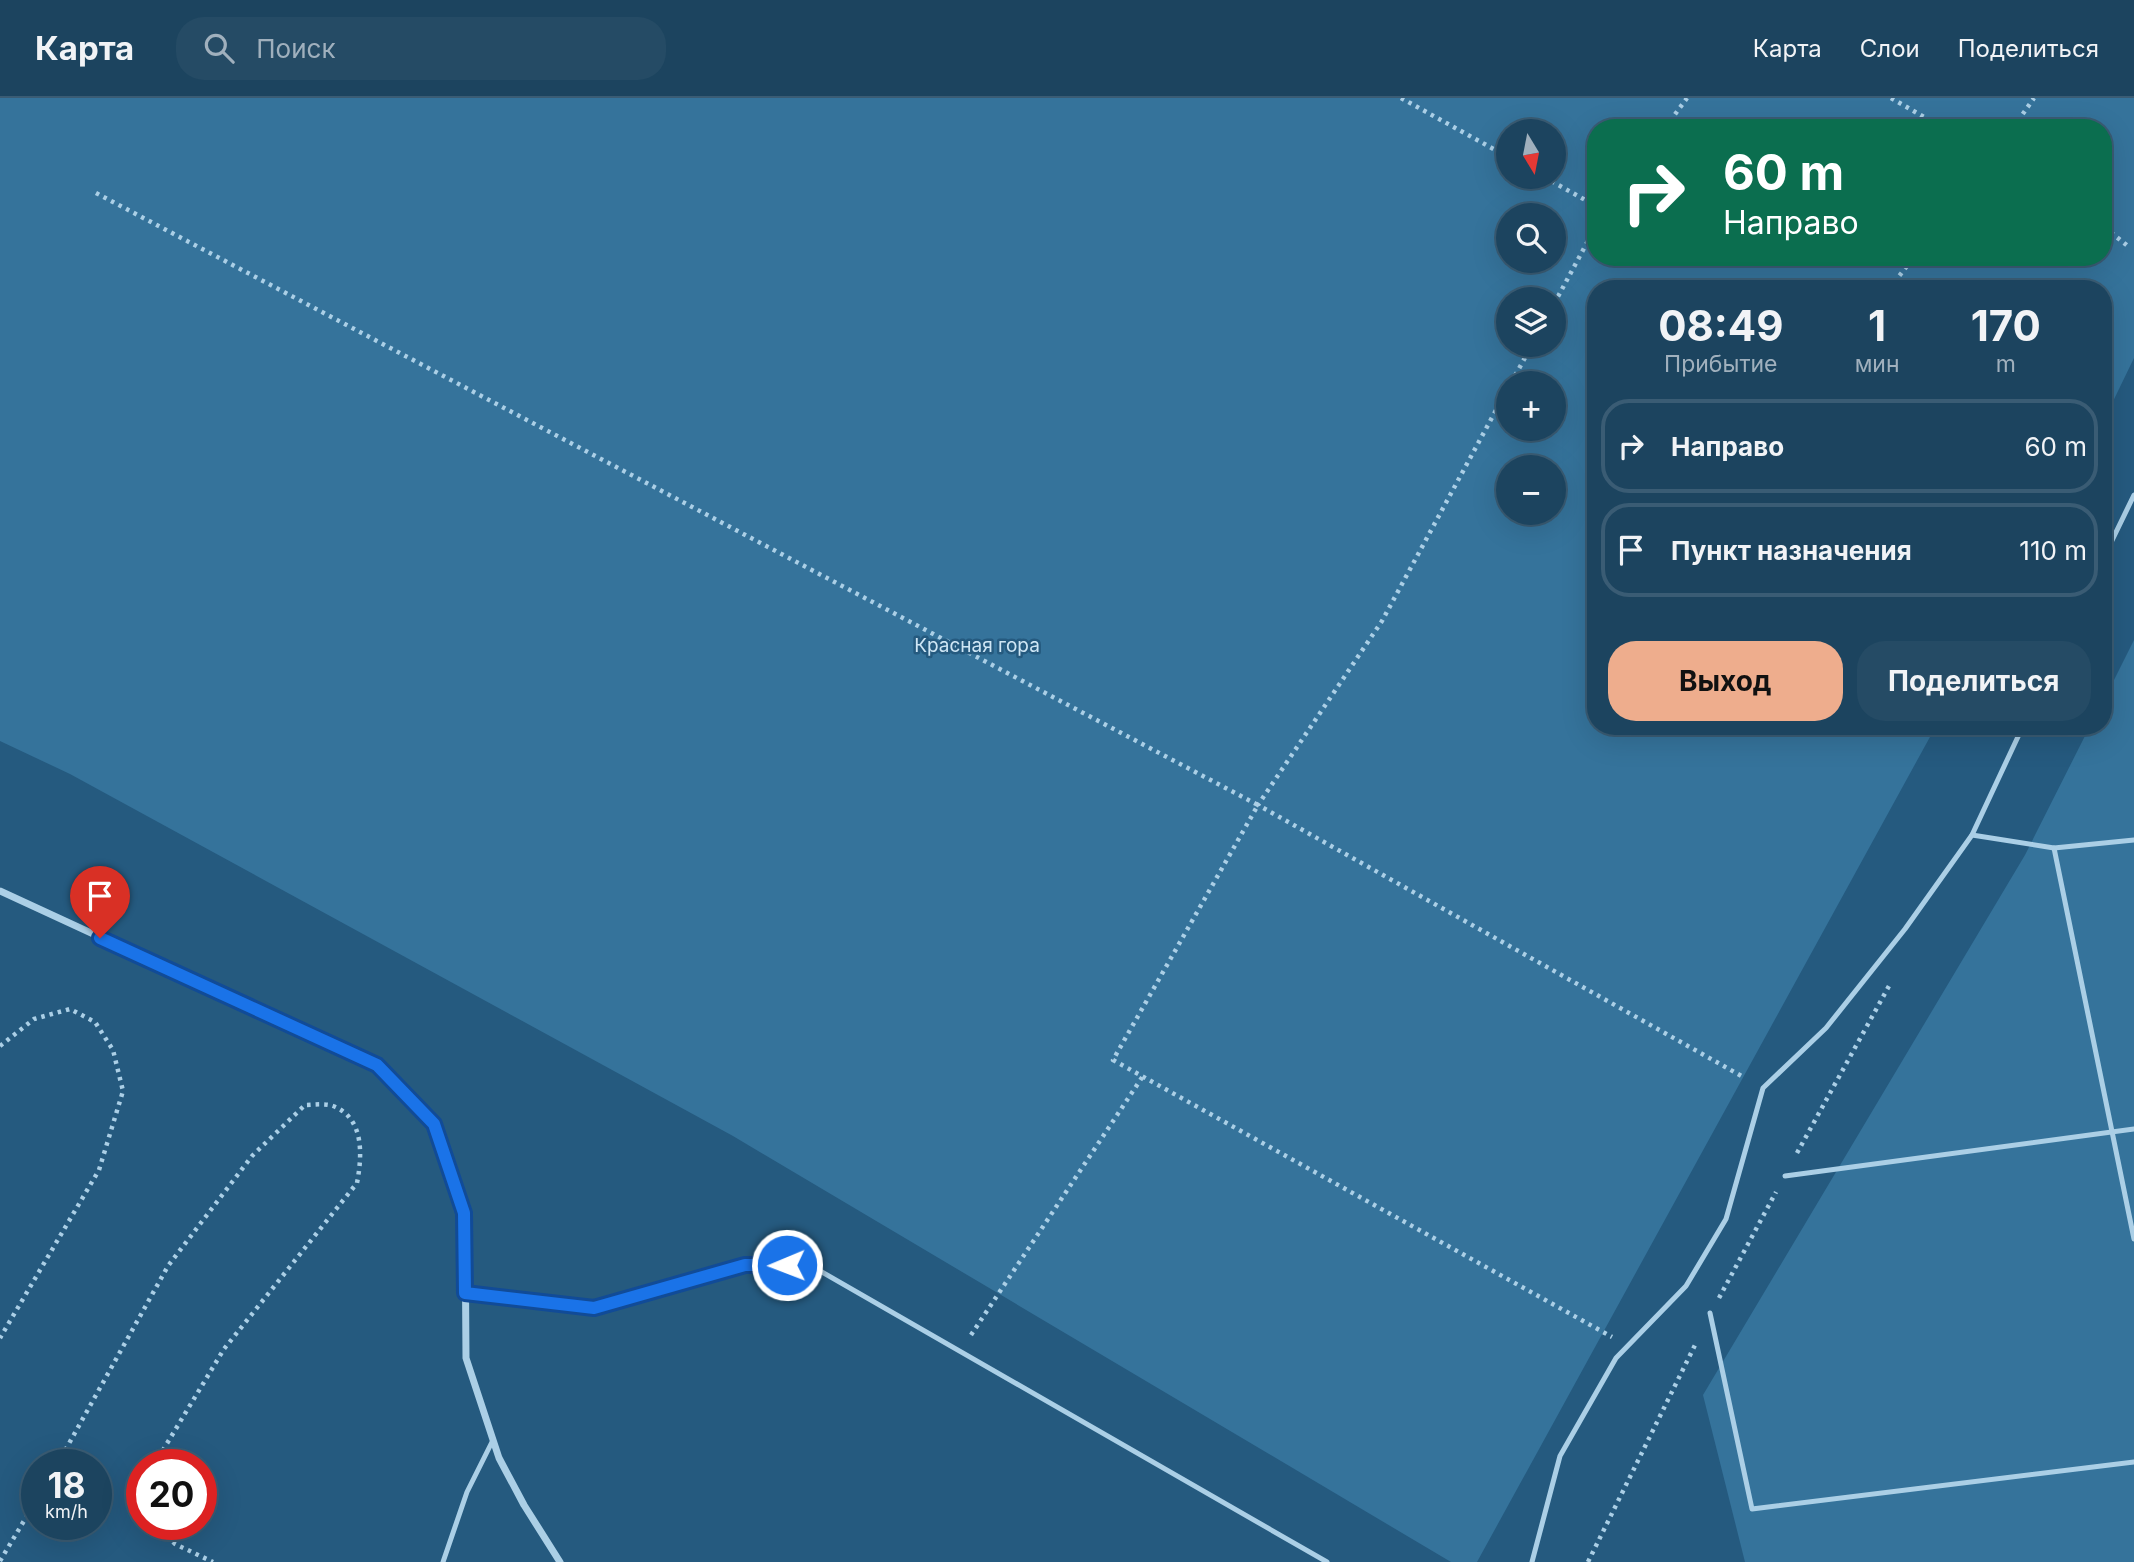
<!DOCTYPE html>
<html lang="ru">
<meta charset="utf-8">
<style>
body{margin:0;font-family:Inter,sans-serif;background:#254b65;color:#f1f3f6;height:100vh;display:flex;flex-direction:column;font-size:26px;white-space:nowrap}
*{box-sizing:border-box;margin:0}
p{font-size:23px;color:#a0b0bd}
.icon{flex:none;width:38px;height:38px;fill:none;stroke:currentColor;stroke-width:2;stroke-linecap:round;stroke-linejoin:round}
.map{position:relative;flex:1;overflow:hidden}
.drawer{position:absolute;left:1587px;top:182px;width:525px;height:455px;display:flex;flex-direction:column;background:#1c445f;border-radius:28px;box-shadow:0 7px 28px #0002,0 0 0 2px #3a5c74}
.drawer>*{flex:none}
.guide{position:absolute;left:1587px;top:21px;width:525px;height:147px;border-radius:28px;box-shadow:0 7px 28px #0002,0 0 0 2px #3a5c74;background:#0b6e4f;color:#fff;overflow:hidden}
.needle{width:46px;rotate:170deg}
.controls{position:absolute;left:1496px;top:21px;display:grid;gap:14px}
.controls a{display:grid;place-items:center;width:70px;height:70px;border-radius:50%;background:#1c445f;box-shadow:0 7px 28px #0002,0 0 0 2px #3a5c74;font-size:35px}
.speed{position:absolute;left:21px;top:1351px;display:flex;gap:14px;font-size:35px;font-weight:700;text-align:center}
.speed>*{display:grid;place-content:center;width:91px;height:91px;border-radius:50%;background:#1c445f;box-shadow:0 7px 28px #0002,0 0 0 2px #3a5c74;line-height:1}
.speed small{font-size:18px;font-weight:400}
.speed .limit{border:10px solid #d22;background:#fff;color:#111}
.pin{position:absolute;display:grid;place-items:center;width:60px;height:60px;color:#fff;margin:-72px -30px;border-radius:50% 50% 50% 0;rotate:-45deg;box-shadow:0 0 7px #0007}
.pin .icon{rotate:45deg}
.me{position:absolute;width:77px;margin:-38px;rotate:269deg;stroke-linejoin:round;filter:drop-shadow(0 0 5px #0008)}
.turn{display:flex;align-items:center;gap:24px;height:147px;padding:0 21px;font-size:32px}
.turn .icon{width:91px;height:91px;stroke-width:2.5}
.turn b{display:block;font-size:49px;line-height:60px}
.eta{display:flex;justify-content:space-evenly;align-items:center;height:119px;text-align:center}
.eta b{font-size:42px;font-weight:700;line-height:49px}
.action{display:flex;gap:14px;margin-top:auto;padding:14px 21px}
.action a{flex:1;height:80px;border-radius:28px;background:#eead8d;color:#111;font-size:28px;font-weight:700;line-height:80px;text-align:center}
.action a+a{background:#254b65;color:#f1f3f6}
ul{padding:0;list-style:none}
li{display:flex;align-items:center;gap:21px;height:94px;margin:0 14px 10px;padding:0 7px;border:4px solid #3a5c74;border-radius:28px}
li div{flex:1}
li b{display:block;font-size:26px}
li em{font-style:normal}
header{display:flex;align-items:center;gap:42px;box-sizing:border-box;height:98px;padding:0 35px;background:#1c445f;border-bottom:2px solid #3a5c74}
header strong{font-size:33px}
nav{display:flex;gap:38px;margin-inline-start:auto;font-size:24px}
.search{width:490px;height:63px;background:#254b65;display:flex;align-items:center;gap:18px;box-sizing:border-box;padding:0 24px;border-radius:28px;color:#a0b0bd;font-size:26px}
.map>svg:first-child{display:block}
</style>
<header>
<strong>Карта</strong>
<div class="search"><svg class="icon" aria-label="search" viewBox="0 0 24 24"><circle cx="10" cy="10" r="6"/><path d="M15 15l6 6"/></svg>Поиск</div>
<nav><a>Карта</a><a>Слои</a><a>Поделиться</a></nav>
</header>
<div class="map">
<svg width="2134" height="1464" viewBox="0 0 2134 1464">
<rect width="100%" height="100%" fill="#255a7f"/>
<g fill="#35739b" fill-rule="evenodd">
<path d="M0,0H2134V260L2104,322V191H1596V628H1936L1477,1464H1451L733,1038L70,676L0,643ZM1596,30H2104V159H1596ZM1508,33H1554V79H1508ZM1508,117H1554V163H1508ZM1508,201H1554V247H1508ZM1508,285H1554V331H1508ZM1508,369H1554V415H1508Z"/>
<path d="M2134,542V1464H1745L1703,1297L2025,757L2090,628H2104V602Z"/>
</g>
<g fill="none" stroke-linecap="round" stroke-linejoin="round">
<g stroke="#abcfe6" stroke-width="4.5" stroke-dasharray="3.5 5" stroke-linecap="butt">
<path d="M1401,0L1508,59"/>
<path d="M1891,0L1943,30"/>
<path d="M1665,30L1687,0"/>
<path d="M2013,30L2034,0"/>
<path d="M1544,79L1596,108"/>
<path d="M96,95L1258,707L1113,962L1612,1239"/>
<path d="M2104,129L2129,149"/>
<path d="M1889,191L1914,159"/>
<path d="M1554,206L1596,128"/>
<path d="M1511,285L1532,247"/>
<path d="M1508,290L1382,523L1258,707L1745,980"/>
<path d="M0,948L34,921L70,911L95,924L113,952L123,993L99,1072L0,1240"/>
<path d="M1797,1055L1889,888"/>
<path d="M1719,1200L1776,1094"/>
<path d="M971,1237L1143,978"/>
<path d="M57,1367L168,1168L252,1058L305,1007C312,1007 325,1005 333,1008C365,1020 362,1059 357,1085L224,1251L154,1367"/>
<path d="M155,1426L175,1446L213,1464"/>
<path d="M0,1463L37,1401"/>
<path d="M1588,1464L1696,1245"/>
</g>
<g stroke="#abcfe6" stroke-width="5">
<path d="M2104,459L2134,397"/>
<path d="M1972,737L2054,750"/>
<path d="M2134,742L2054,750L2134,1141"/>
<path d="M1785,1078L2134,1031"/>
<path d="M465,1195L594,1210L745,1167L808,1166L1327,1464"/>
<path d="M1710,1215L1752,1411L2134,1364"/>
<path d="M443,1464L467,1394L493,1342"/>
<path d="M1532,1464L1560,1358L1616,1260L1686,1188L1726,1121L1763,990L1826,930L1905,831L1972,737L2023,628"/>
</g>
<path stroke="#abcfe6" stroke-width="7" d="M0,793L377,967L434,1026L465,1115L466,1260L499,1360L524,1407L560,1464"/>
</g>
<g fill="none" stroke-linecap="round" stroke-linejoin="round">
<g stroke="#114b97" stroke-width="18">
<path id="route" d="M100,840L377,967L434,1026L464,1115L465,1195L594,1210L745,1167H787"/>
</g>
<use href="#route" stroke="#1a73e8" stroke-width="12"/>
</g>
<g text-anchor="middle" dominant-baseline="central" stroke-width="5" stroke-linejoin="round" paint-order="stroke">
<g font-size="19" fill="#cee6f5" stroke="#255a7f">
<text x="977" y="547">Красная гора</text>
</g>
</g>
</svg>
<div class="controls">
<a><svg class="needle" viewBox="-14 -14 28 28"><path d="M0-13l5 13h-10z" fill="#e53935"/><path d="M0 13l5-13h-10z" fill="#a0b0bd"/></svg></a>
<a><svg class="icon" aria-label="search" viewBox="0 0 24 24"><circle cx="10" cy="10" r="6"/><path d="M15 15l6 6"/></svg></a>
<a><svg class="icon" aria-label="layers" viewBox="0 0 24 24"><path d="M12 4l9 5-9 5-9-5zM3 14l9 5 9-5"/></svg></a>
<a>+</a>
<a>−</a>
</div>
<div class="speed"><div>18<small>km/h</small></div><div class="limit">20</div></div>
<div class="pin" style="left:100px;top:840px;background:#d93025"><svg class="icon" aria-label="arrive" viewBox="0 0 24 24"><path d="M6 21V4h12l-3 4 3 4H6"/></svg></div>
<svg class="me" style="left:787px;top:1167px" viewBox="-20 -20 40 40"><circle r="17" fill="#1a73e8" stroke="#fff" stroke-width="3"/><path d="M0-11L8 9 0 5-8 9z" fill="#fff"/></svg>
<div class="guide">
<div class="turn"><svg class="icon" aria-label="right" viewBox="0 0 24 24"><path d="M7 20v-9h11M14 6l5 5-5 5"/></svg><div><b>60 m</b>Направо</div></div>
</div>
<section class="drawer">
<div class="eta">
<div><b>08:49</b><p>Прибытие</p></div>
<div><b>1</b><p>мин</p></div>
<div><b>170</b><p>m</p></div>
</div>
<ul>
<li><svg class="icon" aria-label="right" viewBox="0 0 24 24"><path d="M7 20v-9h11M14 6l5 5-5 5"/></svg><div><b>Направо</b></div><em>60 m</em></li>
<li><svg class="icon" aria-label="arrive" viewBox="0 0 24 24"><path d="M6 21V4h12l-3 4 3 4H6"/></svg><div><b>Пункт назначения</b></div><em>110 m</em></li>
</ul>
<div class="action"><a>Выход</a><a>Поделиться</a></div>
</section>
</div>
